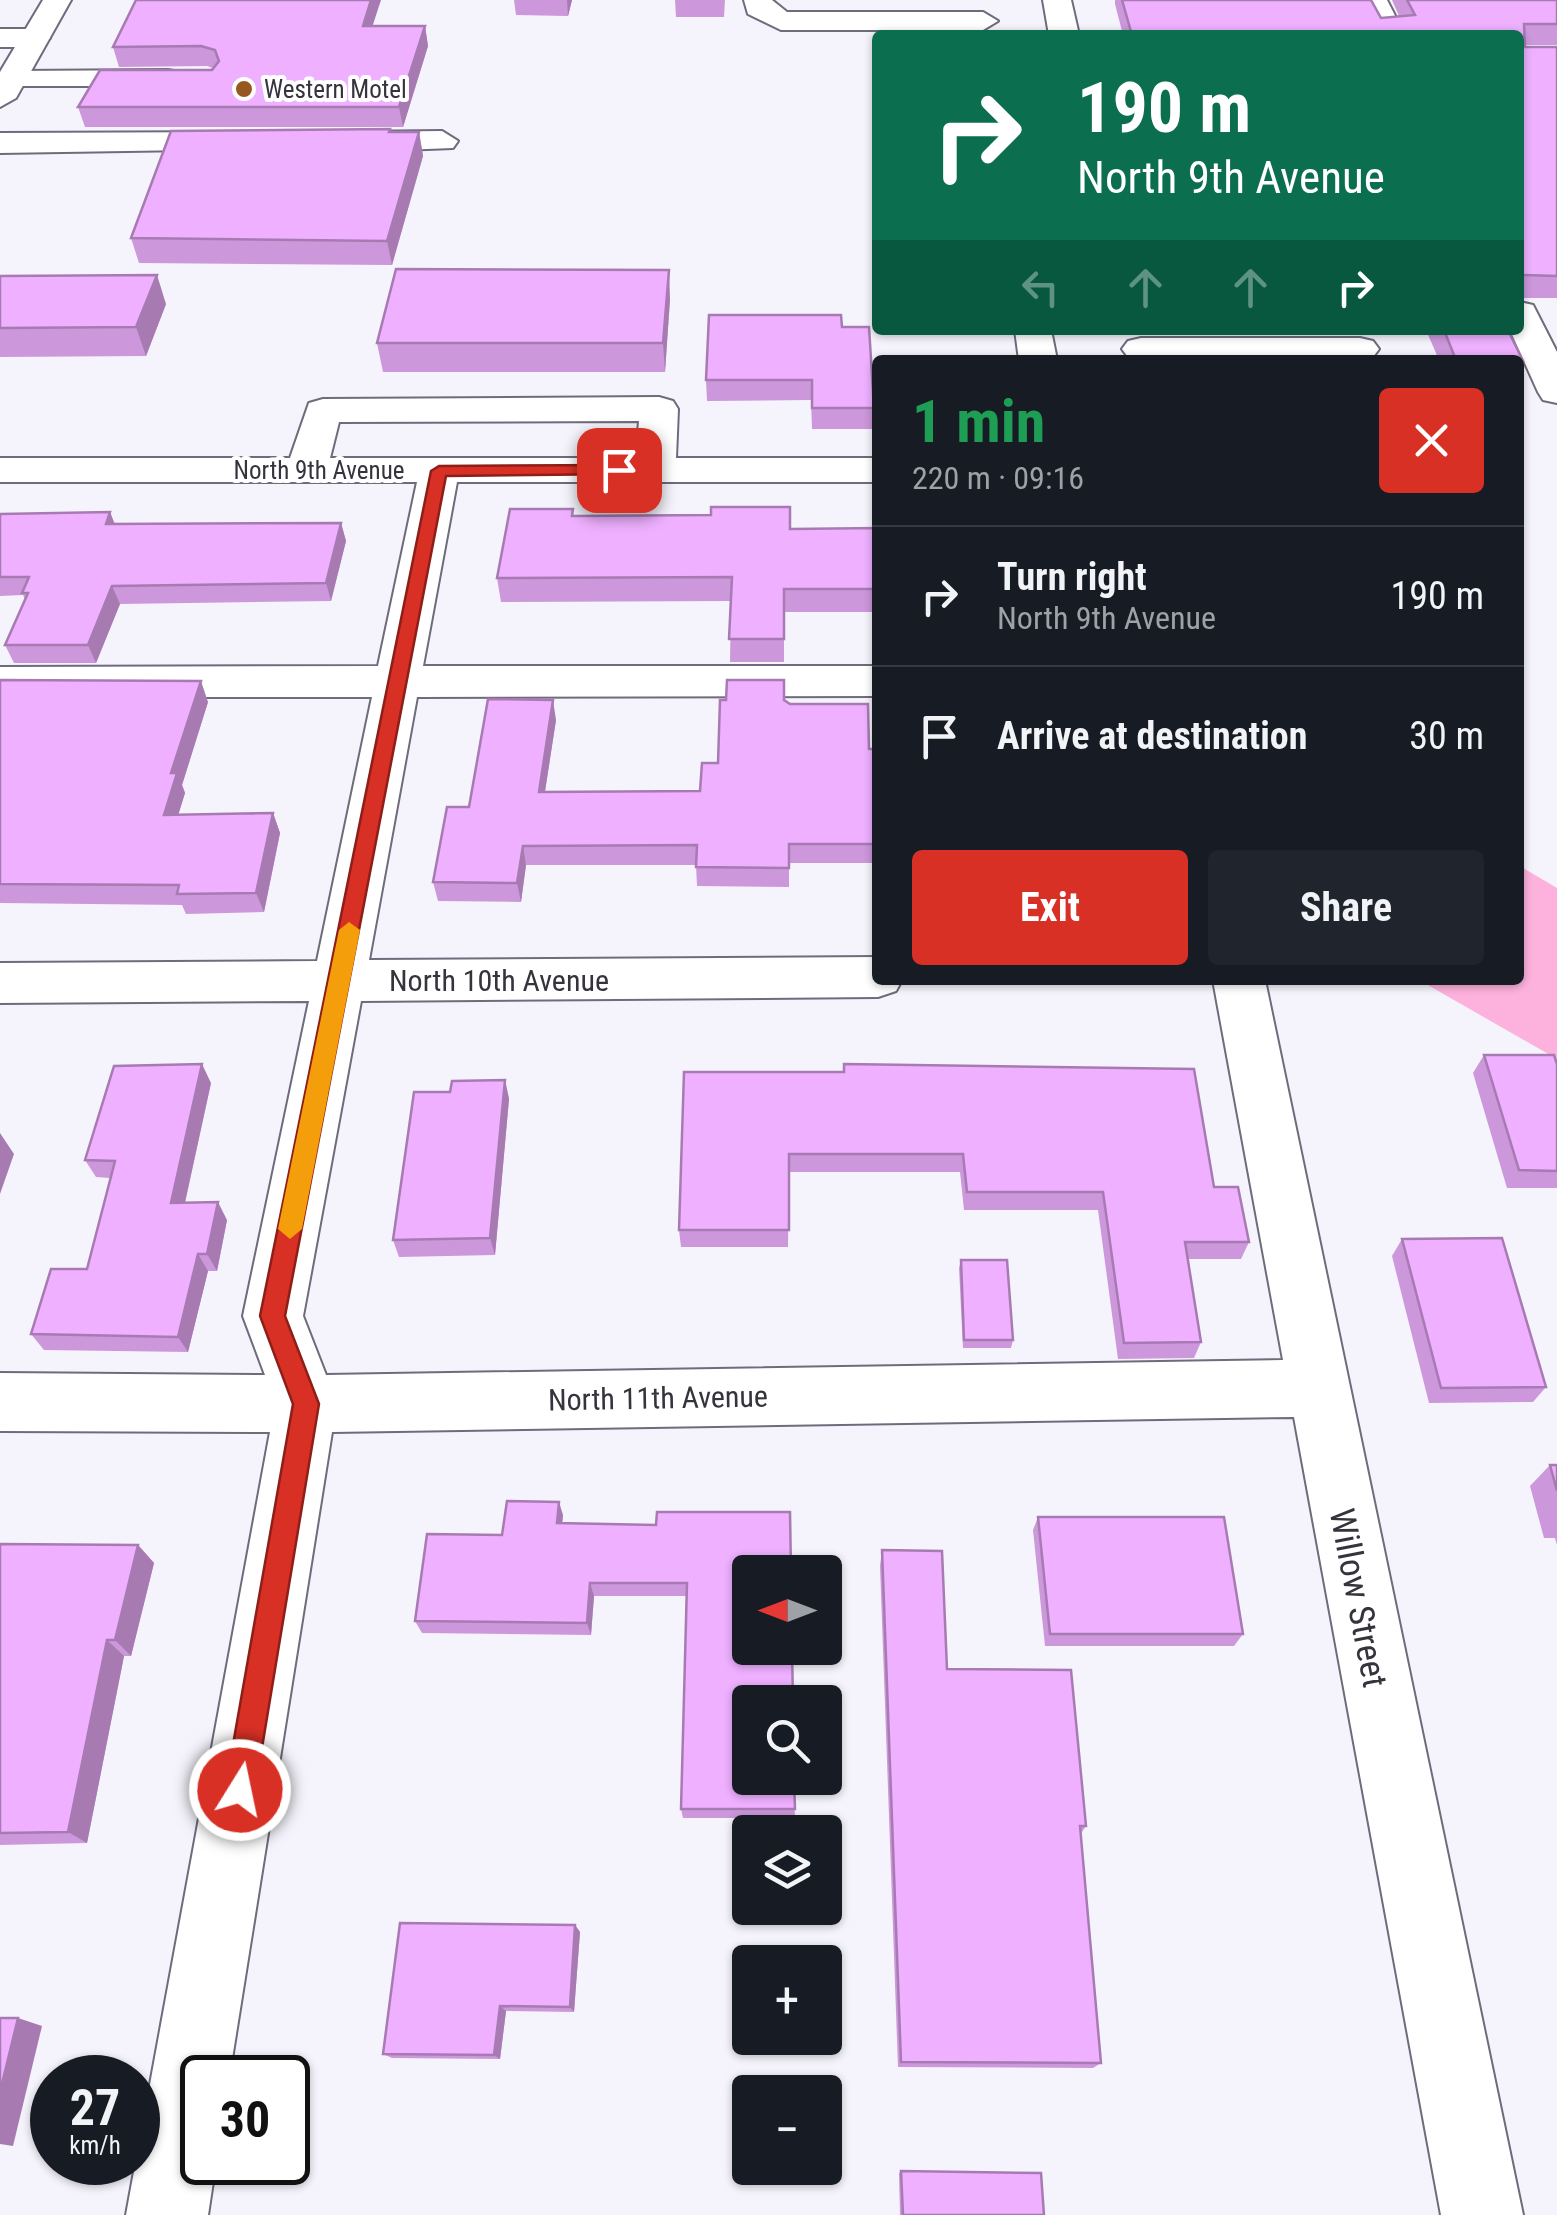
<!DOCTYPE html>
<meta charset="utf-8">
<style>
body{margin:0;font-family:"Roboto Condensed",sans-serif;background:#20242c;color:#f1f3f6;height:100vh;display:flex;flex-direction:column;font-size:38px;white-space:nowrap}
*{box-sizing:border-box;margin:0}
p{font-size:32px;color:#9ea1a6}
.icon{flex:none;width:55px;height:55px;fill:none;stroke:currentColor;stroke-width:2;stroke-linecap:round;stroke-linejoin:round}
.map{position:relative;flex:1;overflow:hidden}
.panel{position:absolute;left:872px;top:355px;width:652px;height:630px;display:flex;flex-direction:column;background:#171b24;border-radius:10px;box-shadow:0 2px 8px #0004}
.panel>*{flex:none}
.guide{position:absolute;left:872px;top:30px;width:652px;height:305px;border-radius:10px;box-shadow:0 2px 8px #0004;background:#0b6e4f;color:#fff;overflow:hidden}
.needle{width:65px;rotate:270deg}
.buttons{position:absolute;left:732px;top:1555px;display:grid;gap:20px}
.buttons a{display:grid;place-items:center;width:110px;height:110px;border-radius:10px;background:#171b24;box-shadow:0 2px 8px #0004;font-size:50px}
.speed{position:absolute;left:30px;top:2055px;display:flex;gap:20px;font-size:50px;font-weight:700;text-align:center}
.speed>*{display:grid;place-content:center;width:130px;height:130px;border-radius:50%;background:#171b24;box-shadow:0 2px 8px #0004;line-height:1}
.speed small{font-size:25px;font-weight:400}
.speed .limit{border:5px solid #111;border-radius:15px;background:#fff;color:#111}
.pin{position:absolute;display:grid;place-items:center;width:85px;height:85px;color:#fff;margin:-42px;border-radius:20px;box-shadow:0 5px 15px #0006}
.me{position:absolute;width:110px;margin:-55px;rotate:10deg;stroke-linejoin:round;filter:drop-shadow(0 0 8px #0008)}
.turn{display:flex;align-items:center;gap:35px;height:210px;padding:0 40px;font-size:45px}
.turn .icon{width:130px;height:130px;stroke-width:2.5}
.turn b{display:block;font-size:70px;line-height:85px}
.lanes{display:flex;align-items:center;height:95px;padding:0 40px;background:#0003;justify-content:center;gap:50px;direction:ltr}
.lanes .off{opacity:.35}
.round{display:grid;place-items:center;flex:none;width:105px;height:105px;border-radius:10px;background:#20242c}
.head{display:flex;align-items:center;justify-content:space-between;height:170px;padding:0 40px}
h1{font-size:60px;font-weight:700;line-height:75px;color:#1e9e55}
.primary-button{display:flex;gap:20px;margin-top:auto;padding:20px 40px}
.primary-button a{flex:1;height:115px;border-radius:10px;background:#d93025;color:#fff;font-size:40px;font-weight:700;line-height:115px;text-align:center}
.primary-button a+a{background:#20242c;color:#f1f3f6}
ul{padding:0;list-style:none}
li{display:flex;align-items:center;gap:30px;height:140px;padding:0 40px;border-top:2px solid #363941}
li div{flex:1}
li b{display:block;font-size:38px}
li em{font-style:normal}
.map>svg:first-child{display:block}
</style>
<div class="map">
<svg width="1557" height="2215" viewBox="0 0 1557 2215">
<rect width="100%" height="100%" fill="#f5f4fc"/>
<path fill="#fdb1dd" d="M1520,866L1557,888V1059L1419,980H1520Z"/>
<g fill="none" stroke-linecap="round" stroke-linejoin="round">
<g stroke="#6e6b7c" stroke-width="4">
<g id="minor">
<path d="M744,0H772L787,12H983L998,21L983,30H781L748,14Z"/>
<path d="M1043,0H1071L1079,35H1049Z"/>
<path d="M1359,0H1387L1405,35H1375Z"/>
<path d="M0,29H35L50,38L35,47H0Z"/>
<path d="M168,70L179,72L183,79L179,86H0V73L11,71Z"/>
<path d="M442,131L458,141L453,148L348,152L332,142L348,132Z"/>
<path d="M242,132L253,135L258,142L253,149L0,153V133Z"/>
<path d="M1520,302L1533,305L1557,352V403L1543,400L1538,392L1510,330H1520Z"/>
<path d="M1015,330H1051L1057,360H1019Z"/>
<path d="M1141,338H1360L1373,341L1379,349L1373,357L1361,360L1128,357L1122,349L1128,341Z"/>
<path d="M659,397L673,401L678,409L676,458H878V482H457L423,666H878V696L417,697L369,960L878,957V980H902L896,991L878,997L361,1001L303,1316L326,1375L1283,1360L1213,980H1265L1523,2215H1441L1294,1417L332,1432L229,2078H202V2162H216L208,2215H126L270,1432L0,1431V1373L265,1375L243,1316L309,1001L0,1003V963L317,961L372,697H0V667L378,666L417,482H0V458H290L309,403L323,399ZM639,421L636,458H330L339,422Z"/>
</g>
</g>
<g stroke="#6e6b7c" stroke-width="4">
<path id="major" d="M43,0H71L16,98L0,107V72Z"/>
</g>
<use href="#minor" fill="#fff" fill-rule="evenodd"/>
<use href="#major" fill="#fff" fill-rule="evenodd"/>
</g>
<g fill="#cd97db">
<path d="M514,0H572L568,16L516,15Z"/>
<path d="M675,0H725L724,17H676Z"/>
<path d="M1115,0H1371L1381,18L1399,16L1392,0H1557V45H1525V47H1557V298H1520V35H1123L1115,4Z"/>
<path d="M373,26H425L428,46L403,127H85L78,107L213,68L207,66L119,67L113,47Z"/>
<path d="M391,132H419L423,156L392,265L139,263L131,238Z"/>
<path d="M0,276L166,304L146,356L0,357Z"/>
<path d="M670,299L665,372H383L377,343Z"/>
<path d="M842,327L874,408L872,429H812L811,400L707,401L706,380Z"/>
<path d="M1426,330H1508L1523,361L1520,368V360H1439Z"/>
<path d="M573,509V516L790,529L878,528V612H784V662H730L731,601L501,602L497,578Z"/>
<path d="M110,512L115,524L341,523L346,541L331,601L120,604L96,663H14L5,645L25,599L23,595L0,596V514Z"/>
<path d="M0,680L208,702L182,785L185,793L178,815L273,813L280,833L264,912L186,914L182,905L0,903Z"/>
<path d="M784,700L869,749H878V863H789V887L697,886L696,865H526L521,902L438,901L433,882L469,807L556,720L545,791H700L718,763Z"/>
<path d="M1484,1055L1557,1064V1188H1507L1473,1073Z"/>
<path d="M684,1072L1214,1187L1249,1242L1241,1259H1188L1201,1342L1194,1358L1118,1359L1098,1210H964L960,1172H789L788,1247H681L679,1230Z"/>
<path d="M505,1080L509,1099L495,1255L399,1257L393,1240L450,1092Z"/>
<path d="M211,1083L185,1203L227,1220L217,1271H208L188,1352L44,1350L31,1334L87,1269L110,1178L96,1177L85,1160Z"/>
<path d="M1402,1239L1546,1387L1533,1402L1429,1403L1392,1256Z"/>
<path d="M961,1260L1013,1340L1011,1348H963L959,1268Z"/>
<path d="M1550,1465H1557V1545L1555,1538H1544L1530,1486Z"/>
<path d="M563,1515L562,1523L656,1525L794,1778L795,1818H683L681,1809L686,1596H594L591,1635L422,1633L415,1621L502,1535Z"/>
<path d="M1038,1517L1243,1634L1234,1646H1045L1033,1530Z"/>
<path d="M0,1544L138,1545L154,1563L131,1656H124L87,1843L0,1845Z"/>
<path d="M882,1550L947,1669L1086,1826L1080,1835L1101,2063L1093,2068L898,2067L880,1566Z"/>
<path d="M575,1925L580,1932L574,2012L506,2011L500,2059L392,2058L383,2054Z"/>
<path d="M901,2171L1044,2215H900L899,2173Z"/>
</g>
<g fill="#a77bb2">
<path d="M371,0H381L366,46L363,26Z"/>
<path d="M567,0H572L568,16Z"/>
<path d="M425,26L428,46L403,127L399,107Z"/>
<path d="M419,132L423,156L392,265L387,241Z"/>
<path d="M669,270L670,299L665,372L663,343Z"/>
<path d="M157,275L166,304L146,356L136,327Z"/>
<path d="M110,512L117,531L106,524Z"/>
<path d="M341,523L346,541L331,601L326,583Z"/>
<path d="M112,586L120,604L96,663L88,645Z"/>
<path d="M201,681L208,702L182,785L185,793L172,835L164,815L171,773Z"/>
<path d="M553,700L556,720L542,811L539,792Z"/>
<path d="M273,813L280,833L264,912L256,893Z"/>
<path d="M523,846L526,865L521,902L517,883Z"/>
<path d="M202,1064L211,1083L181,1220L171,1203Z"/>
<path d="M505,1080L509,1099L495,1255L490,1238Z"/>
<path d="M0,1133L14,1154L0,1194Z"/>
<path d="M218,1202L227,1220L217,1271L207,1254Z"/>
<path d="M198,1254L208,1271L188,1352L178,1337Z"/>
<path d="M559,1502L563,1515L561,1536L557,1523Z"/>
<path d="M138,1545L154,1563L131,1656L115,1640Z"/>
<path d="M590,1583L594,1596L591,1635L587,1623Z"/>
<path d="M107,1640L124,1656L87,1843L68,1832Z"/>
<path d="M575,1925L580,1932L574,2012L570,2007Z"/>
<path d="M500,2006L506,2011L500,2059L494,2055Z"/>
<path d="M18,2018L42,2026L13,2146L0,2144V2092Z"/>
</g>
<g fill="#eeb0ff" stroke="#a77bb2" stroke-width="2.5">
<path d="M136,0H371L363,26H425L399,107H78L100,70H212L219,61L215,50L201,46L113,47Z"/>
<path d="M1122,0H1371L1381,18L1415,15L1407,0H1557V24H1524L1525,47H1557V276L1520,275V35H1132Z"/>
<path d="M390,129L389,132H419L387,241L131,238L171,131Z"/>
<path d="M396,269L669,270L663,343H377Z"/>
<path d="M157,275L136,327L0,328V276Z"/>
<path d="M709,315H841L842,327H869L874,408H812V380H706Z"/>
<path d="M1444,330H1508L1523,361L1456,360Z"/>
<path d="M711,507H790V529L878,528V589H784V639H729L732,577L497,578L510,509H573L572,516L711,515Z"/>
<path d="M110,512L106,524L341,523L326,583L112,586L88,645H5L28,593H22L29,577H0V514Z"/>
<path d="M0,680L201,681L171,773H177L164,815L273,813L256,893L177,894L179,885L0,884Z"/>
<path d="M727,680H784V700L790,704H868L869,749H878V844H789V868L696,867L697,845L523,846L517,883L433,882L447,807H469L488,699L553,700L539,792L700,791L702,763H718L720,700H726Z"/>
<path d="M1484,1055H1554L1557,1064V1171L1519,1170Z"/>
<path d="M202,1064L171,1203L218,1202L207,1254H198L178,1337L31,1334L51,1269H87L115,1161L85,1160L114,1066Z"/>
<path d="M844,1064L1194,1069L1214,1187H1238L1249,1242H1185L1201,1342L1124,1343L1103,1192H967L963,1154H789V1230H679L684,1072H844Z"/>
<path d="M505,1080L490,1238L393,1240L414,1092H450L452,1081Z"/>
<path d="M1502,1238L1546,1387L1441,1388L1402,1239Z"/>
<path d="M961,1260H1007L1013,1340H964Z"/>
<path d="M1550,1465H1557V1491Z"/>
<path d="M507,1501L559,1502L557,1523L656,1525L657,1512H790L791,1572H750V1648H792L793,1702H750V1778H794L795,1809H681L687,1583H590L587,1623L415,1621L427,1534L502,1535Z"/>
<path d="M1038,1517H1224L1243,1634H1050Z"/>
<path d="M0,1544L138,1545L115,1640H107L68,1832L0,1833Z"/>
<path d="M882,1550L942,1551L947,1669L1071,1670L1086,1826H1080L1101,2063L901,2062Z"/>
<path d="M400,1923L575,1925L570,2007L500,2006L494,2055L383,2054Z"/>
<path d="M0,2018H18L0,2092Z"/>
<path d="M901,2171L1041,2173L1044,2215H903Z"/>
</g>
<path fill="#d93025" stroke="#8d1f18" stroke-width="2.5" d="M619,465L625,467V474L446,476L285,1316L319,1404L255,1790L250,1800L240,1805L230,1800L225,1790L293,1404L260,1316L431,471L439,466Z"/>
<path fill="#f59e0b" d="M349,922L360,930L302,1229L290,1239L278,1229L339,930Z"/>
<circle fill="#975820" stroke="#fff" stroke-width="4" cx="244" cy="89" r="10"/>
<g text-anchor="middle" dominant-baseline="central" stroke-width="8" stroke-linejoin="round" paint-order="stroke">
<g font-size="25" fill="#35333b" stroke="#fff" text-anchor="start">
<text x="264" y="89">Western Motel</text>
</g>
<g font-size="25" fill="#35333b" stroke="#fff">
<text x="319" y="470">North 9th Avenue</text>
</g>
<g font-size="30" fill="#35333b" stroke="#fff">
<text x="499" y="980">North 10th Avenue</text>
<text transform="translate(658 1398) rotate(-1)">North 11th Avenue</text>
</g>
<g font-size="35" fill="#35333b" stroke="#fff">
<text transform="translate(1358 1598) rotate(79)">Willow Street</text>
</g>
</g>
</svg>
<div class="buttons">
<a><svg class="needle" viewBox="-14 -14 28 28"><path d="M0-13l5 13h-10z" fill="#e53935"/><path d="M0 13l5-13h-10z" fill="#9ea1a6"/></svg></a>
<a><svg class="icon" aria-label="search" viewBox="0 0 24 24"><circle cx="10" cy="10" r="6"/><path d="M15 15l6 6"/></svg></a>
<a><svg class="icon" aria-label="layers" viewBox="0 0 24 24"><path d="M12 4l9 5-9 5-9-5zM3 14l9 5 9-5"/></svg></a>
<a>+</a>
<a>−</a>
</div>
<div class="speed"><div>27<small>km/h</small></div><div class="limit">30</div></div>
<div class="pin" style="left:619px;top:470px;background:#d93025"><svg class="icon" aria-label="arrive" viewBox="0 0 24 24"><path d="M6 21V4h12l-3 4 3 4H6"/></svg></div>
<svg class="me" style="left:240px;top:1790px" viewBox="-20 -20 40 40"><circle r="17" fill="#d93025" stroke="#fff" stroke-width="3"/><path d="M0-11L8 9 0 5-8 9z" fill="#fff"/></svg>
<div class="guide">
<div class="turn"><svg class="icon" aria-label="right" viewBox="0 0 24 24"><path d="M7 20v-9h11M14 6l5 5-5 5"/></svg><div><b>190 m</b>North 9th Avenue</div></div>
<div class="lanes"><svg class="icon off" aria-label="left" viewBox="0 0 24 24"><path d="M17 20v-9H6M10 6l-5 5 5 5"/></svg><svg class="icon off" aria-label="ahead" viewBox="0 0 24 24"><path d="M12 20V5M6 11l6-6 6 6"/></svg><svg class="icon off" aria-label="ahead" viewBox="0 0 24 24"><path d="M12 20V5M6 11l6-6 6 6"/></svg><svg class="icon" aria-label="right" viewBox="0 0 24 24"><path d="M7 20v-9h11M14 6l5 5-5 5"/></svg></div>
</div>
<section class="panel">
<div class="head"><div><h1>1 min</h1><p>220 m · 09:16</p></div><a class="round" style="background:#d93025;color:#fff"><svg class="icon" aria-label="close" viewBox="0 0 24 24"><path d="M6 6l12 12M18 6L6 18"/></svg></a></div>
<ul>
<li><svg class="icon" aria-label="right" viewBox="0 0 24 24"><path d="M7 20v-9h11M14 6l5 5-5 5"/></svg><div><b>Turn right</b><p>North 9th Avenue</p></div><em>190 m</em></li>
<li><svg class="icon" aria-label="arrive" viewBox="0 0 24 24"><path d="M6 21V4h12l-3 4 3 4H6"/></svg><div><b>Arrive at destination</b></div><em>30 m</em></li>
</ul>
<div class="primary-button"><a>Exit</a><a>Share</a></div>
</section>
</div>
